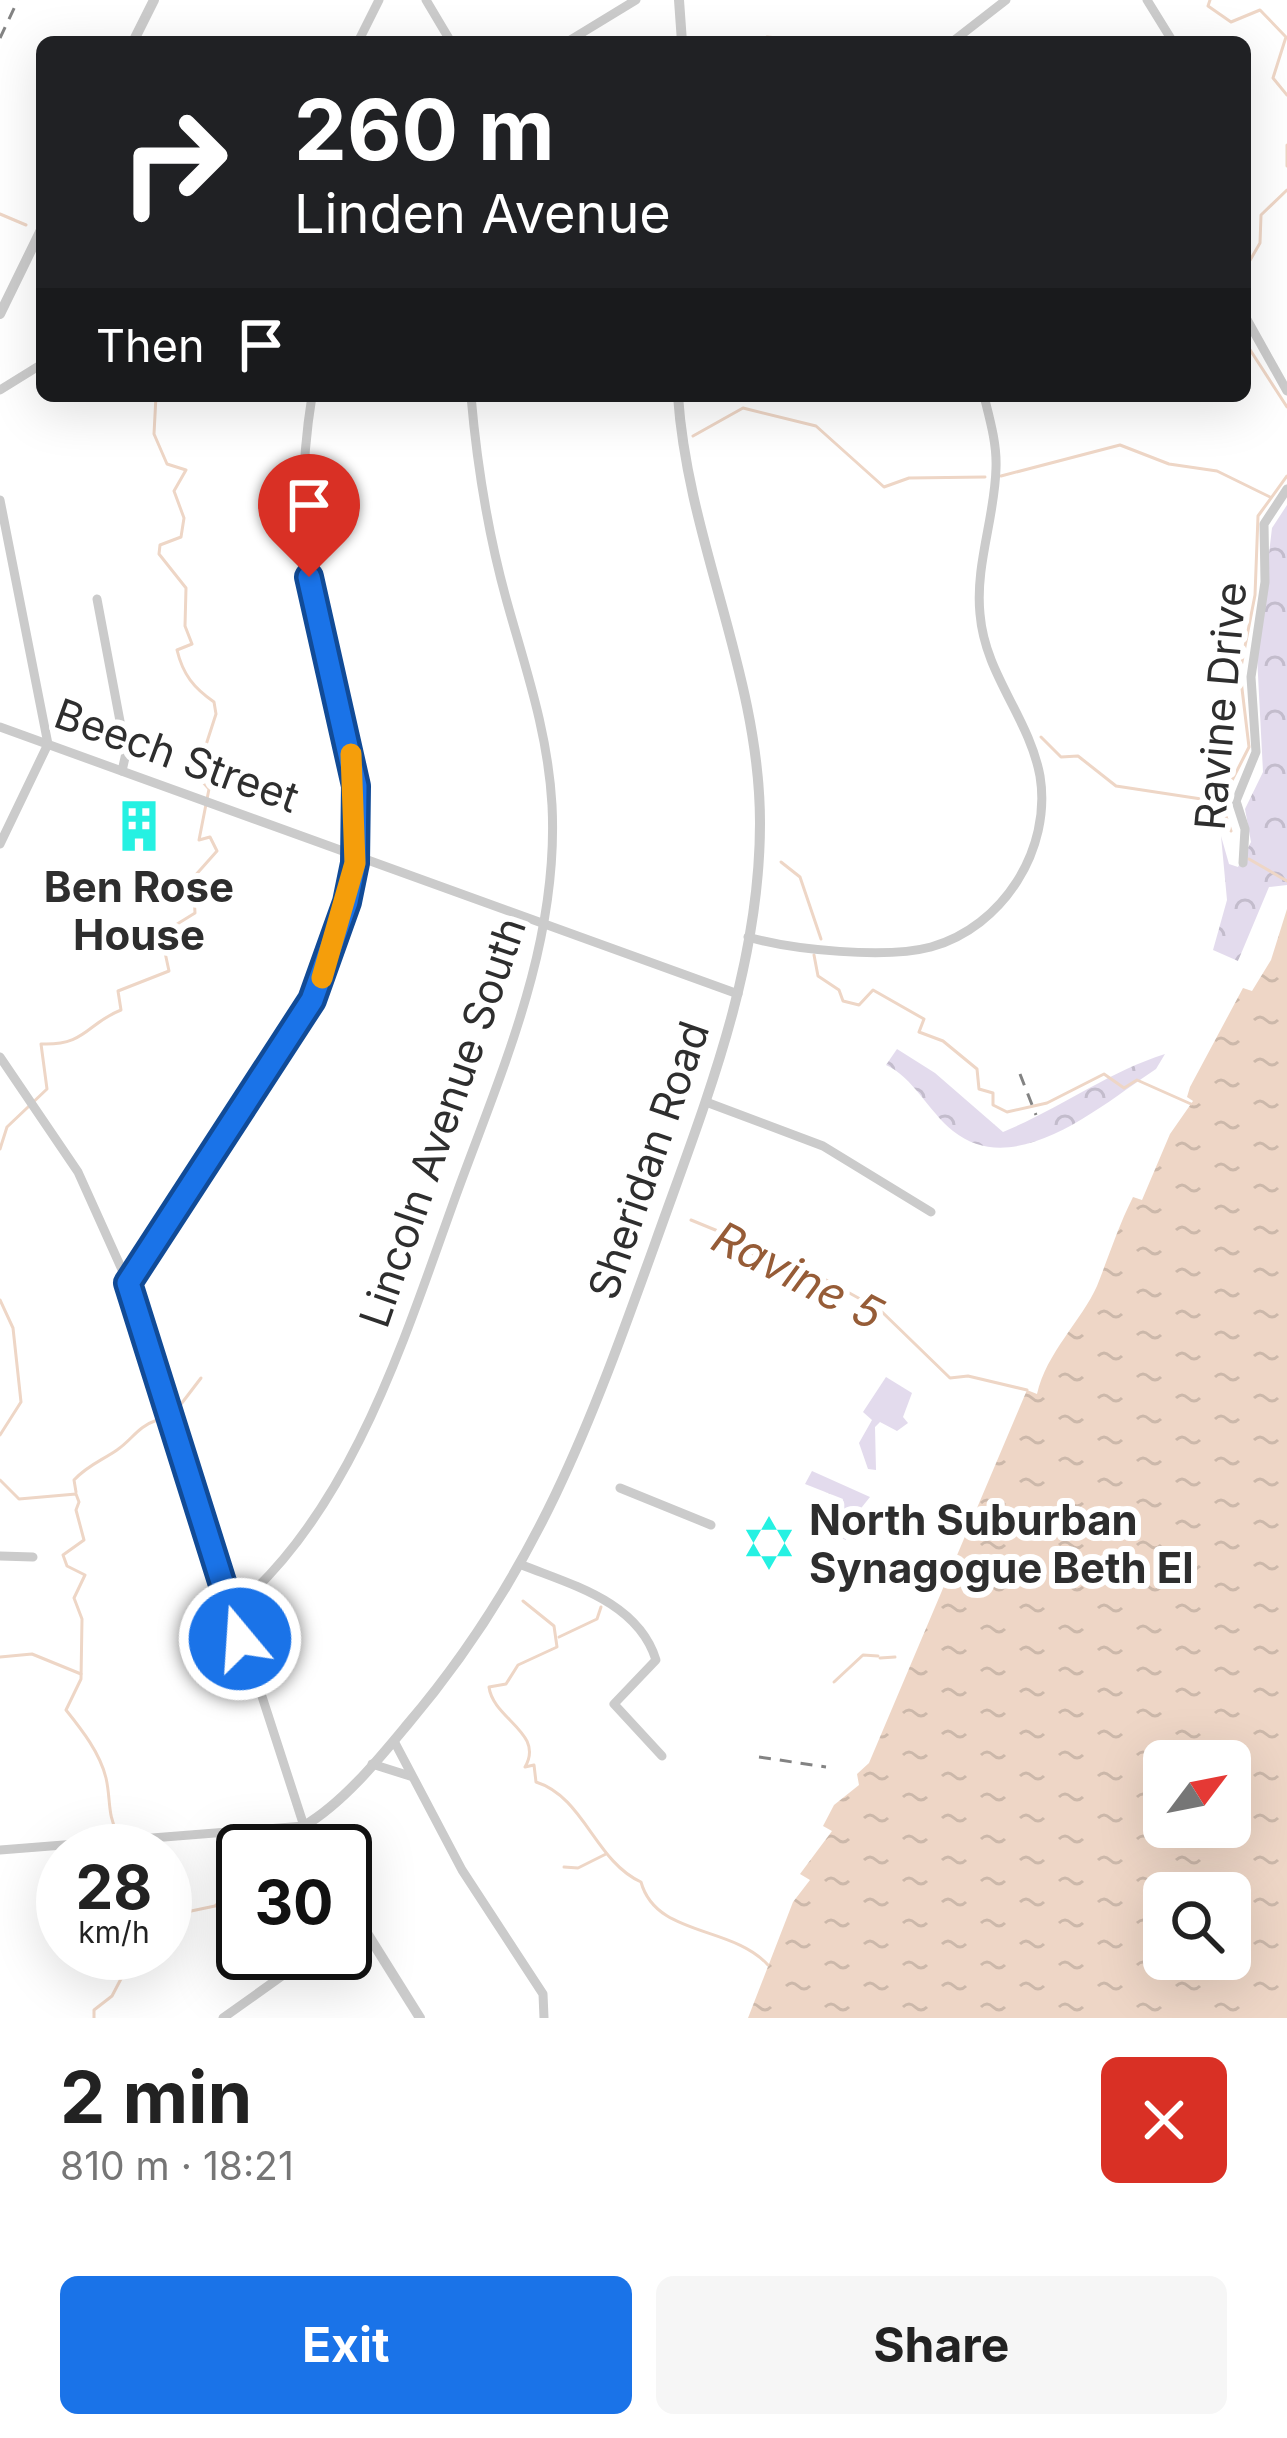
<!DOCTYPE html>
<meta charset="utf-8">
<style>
body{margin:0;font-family:Inter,sans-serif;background:#f6f6f6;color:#222;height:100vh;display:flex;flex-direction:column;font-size:45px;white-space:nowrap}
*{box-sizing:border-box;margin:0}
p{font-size:39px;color:#767676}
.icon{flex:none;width:66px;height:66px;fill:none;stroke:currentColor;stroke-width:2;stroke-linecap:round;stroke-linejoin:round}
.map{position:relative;height:2018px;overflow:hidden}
.panel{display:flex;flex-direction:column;background:#fff;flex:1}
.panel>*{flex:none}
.guide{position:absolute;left:36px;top:36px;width:1215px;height:366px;border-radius:18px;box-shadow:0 12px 48px #0002;background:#202124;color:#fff;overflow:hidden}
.needle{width:78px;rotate:58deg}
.buttons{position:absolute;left:1143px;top:1740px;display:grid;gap:24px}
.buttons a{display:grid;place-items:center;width:108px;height:108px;border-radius:18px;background:#fff;box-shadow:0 12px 48px #0002;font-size:60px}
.speed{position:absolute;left:36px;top:1824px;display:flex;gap:24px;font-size:60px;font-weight:700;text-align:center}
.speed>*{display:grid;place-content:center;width:156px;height:156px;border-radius:50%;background:#fff;box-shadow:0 12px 48px #0002;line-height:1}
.speed small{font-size:30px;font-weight:400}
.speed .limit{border:6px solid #111;border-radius:18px;background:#fff;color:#111}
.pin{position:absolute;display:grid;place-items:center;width:102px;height:102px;color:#fff;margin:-123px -51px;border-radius:50% 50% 50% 0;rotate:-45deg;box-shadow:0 0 12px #0007}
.pin .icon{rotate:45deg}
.me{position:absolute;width:132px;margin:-66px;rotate:342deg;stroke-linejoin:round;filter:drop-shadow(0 0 9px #0008)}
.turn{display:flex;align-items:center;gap:42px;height:252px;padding:0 60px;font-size:54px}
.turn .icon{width:156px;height:156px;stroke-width:2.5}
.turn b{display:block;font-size:84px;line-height:102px}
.then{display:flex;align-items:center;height:114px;padding:0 60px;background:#0003;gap:24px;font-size:45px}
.round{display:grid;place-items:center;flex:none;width:126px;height:126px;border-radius:18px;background:#f6f6f6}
.headline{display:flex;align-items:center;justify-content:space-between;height:204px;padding:0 60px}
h1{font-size:72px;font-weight:700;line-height:90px}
.button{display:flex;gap:24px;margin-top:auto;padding:24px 60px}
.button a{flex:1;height:138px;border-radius:18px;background:#1a73e8;color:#fff;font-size:48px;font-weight:700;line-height:138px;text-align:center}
.button a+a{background:#f6f6f6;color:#222}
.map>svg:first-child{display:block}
</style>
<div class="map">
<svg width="1287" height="2018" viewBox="0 0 1287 2018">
<defs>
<pattern id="forest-crowns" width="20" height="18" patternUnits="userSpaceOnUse" patternTransform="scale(3)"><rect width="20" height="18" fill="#e3dbed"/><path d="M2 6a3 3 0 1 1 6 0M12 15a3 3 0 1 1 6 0" fill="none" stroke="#c3bccc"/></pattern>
<pattern id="water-ripples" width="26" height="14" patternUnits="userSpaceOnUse" patternTransform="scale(3)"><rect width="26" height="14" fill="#eed6c6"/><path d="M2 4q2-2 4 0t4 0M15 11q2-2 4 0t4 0" fill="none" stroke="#ccb8aa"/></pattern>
</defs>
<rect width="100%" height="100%" fill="#fff"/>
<path fill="#e3dbed" d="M886,1377L912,1393L903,1417L908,1423L897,1431L880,1422L875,1427L876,1470L868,1469L859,1443L872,1420L863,1412Z"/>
<g fill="url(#forest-crowns)">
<path d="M1287,505V885L1269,887L1238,961L1213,950L1227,900L1221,836L1229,864L1238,867L1251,842L1245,809L1263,772L1257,656L1272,528Z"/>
<path d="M897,1049L935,1073L1003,1132C1059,1109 1108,1072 1165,1054L1156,1069C1104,1103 1016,1182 953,1131C929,1112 913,1077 886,1065Z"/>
<path d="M812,1471L870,1497L850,1522L846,1540L828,1533L831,1526L823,1522L834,1521L843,1499L805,1484Z"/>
</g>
<path fill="url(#water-ripples)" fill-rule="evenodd" d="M1287,909V2018H748L793,1902L810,1880L800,1874L832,1831L823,1826L834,1805L859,1785L857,1774L869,1763L1027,1390L1037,1394C1046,1353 1082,1320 1097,1286C1109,1256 1118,1227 1133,1197L1142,1200L1170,1134L1193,1101L1187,1097L1190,1087L1243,988L1252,991L1271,960ZM1164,1761H1230V1827H1164ZM1164,1893H1230V1959H1164Z"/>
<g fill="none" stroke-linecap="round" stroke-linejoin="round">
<g stroke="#eed6c6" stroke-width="3">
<path d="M1210,0L1208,6L1231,22L1260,10L1286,37L1273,78L1287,95"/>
<path d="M767,37L823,42"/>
<path d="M1287,145V166"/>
<path d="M0,214L26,225"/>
<path d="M1245,269L1260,243L1261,215L1287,190"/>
<path d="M1245,342L1287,407"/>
<path d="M693,436L743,408L816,426L884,487L909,478L985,477"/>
<path d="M1001,476L1120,445L1169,464L1217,471L1270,497"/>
<path d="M1041,737L1061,757L1078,756L1116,786L1221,802"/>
<path d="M1231,831L1221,802L1249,747L1240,672L1255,595L1258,516L1287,476"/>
<path d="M1249,859L1287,881"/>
<path d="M781,862L800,877L821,939"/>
<path d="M814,955L818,976L839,990L843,1001L859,1005L873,990L924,1019L919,1032L943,1041L977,1069L979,1089L993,1093V1105L1007,1112L1047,1103L1104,1074L1124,1088L1137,1080L1191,1104"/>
<path d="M0,1149L7,1127L47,1089L41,1044C86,1046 87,1023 121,1010L118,991L169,971L161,934L195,913L193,878L217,851L210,837L199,840L209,789L201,780L220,769L205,748L216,714L214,702C194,688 183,675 177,650L192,644L185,626L186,588L159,554L160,545L181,537L184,518L174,491L186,470L167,464L154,434L156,396"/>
<path d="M691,1220L730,1236L772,1269L826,1280L880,1310L950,1378L968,1376L1027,1390"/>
<path d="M0,1300L13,1328L21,1402L0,1435"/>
<path d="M175,1412L201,1378"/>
<path d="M0,1480L19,1499L76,1494L79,1502L76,1510L84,1540L63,1555L67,1566L85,1575L74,1598L82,1619L81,1679L66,1710C82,1730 100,1753 106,1778C111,1800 107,1814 118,1835"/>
<path d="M76,1492L74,1480C88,1465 101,1461 117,1450C133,1439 137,1427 157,1420"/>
<path d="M523,1601L554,1626L557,1647L518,1665L506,1684L489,1687C493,1719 545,1733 525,1767L534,1765L536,1782C584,1797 595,1861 641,1882C656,1937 732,1925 768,1965"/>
<path d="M559,1637L597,1619L601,1607"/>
<path d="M0,1657L32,1654L81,1674"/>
<path d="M880,1658L895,1657"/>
<path d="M834,1682L863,1655L878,1656"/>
<path d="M564,1867L578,1868L606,1854"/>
<path d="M165,1913L172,1915L178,1929L165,1952"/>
<path d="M172,1915L215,1906L243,1882"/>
<path d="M94,2018V2010L112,1996L123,1975L153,1967L164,1953"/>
</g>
<g stroke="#cbcbcb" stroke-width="9">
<path d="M426,0L451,42"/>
<path d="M1147,0L1173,42"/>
<path d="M358,42L379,0"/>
<path d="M567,42L636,0"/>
<path d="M952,42L1006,0"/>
<path d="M1245,316L1287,391"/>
<path d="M0,390L42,364"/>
<path d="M0,500L48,744L0,844"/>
<path d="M97,599L126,753L122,771"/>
<path d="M0,727L738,994"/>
<path d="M1243,863L1245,829L1236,801L1256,752L1251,677L1265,582L1264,524L1287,489"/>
<path d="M748,937C793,950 886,959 931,947C1003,927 1052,849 1040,776C1029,717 985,675 980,614C975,565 995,517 996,468C997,444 990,420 984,396"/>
<path d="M0,1057L78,1172L128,1283L304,1826L0,1850"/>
<path d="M706,1102L823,1146L931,1212"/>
<path d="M128,1283C161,1245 185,1197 213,1155C290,1042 372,925 355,781C348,726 328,676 316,622C300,548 300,470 312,396"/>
<path d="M620,1488L711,1525"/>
<path d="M0,1556L33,1557"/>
<path d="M522,1565C572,1585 638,1602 656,1660L614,1704L662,1756"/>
<path d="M232,1610C353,1512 407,1330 458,1190C504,1065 559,941 552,805C548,733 526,670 507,602C488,534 477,465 471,396"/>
<path d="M394,1741L462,1870L543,1994L544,2018"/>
<path d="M372,1764L410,1776"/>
<path d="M223,2018L314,1953"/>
</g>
<g stroke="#cbcbcb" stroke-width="10">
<path d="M679,0L682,42"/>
<path d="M133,42L154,0"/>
<path d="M0,314L42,228"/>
<path d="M317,1851L304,1826C343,1803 378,1760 407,1725C540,1569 593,1416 661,1227C708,1096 760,965 760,823C760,675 688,542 678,396"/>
<path d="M345,1898L420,2018"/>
</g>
<g stroke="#838383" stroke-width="3" stroke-dasharray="12 9" stroke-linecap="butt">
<path d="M0,38L18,0"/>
<path d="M1020,1074L1036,1115"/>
<path d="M759,1757L826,1767"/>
</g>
</g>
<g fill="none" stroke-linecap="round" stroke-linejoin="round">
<g stroke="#114b97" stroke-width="30">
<path id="route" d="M240,1639L128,1283L312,1000L347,902L355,863L356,786L309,577"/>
</g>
<use href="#route" stroke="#1a73e8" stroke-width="21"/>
<path stroke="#f59e0b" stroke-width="21" d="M322,978L355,863L351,754"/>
</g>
<defs>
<g id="building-bare" transform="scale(4.14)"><path d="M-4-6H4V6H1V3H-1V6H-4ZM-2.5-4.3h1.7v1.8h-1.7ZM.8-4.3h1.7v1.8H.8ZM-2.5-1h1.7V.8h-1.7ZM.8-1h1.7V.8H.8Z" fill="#25f1e2" stroke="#fff" stroke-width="2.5" paint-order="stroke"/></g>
<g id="synagogue-bare" transform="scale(4.14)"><path d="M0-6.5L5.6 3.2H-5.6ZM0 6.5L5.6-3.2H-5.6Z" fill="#25f1e2" stroke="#fff" stroke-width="2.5" paint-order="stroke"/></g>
</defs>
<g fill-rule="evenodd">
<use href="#building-bare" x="139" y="826"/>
<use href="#synagogue-bare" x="769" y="1543"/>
</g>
<g text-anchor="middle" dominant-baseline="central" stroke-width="12" stroke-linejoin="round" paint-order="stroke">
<g font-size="42" fill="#2e2e2e" stroke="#fff">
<text transform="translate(1220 706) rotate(-85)">Ravine Drive</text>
<text transform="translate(177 755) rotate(20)">Beech Street</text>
<text transform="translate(442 1122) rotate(-71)">Lincoln Avenue South</text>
<text transform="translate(648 1160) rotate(-71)">Sheridan Road</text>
</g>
<g font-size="42" font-weight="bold" fill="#2e2e2e" stroke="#fff">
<text x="139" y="886">Ben Rose<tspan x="139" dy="48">House</tspan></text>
<text x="809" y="1519" text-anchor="start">North Suburban<tspan x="809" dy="48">Synagogue Beth El</tspan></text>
</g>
<g font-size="45" font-style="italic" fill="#965c37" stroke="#fff">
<text transform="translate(798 1275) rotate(27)">Ravine 5</text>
</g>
</g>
</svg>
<div class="buttons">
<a><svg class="needle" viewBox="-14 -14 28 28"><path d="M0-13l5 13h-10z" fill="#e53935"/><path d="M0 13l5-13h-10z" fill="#767676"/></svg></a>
<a><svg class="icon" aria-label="search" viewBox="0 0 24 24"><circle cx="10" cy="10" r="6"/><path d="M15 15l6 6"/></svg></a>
</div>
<div class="speed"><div>28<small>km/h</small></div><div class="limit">30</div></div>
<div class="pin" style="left:309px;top:577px;background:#d93025"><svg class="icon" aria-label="arrive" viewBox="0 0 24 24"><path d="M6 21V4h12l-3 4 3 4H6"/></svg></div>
<svg class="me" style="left:240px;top:1639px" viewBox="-20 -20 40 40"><circle r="17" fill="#1a73e8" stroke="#fff" stroke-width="3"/><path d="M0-11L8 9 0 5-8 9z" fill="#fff"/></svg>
<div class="guide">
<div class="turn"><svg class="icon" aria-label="right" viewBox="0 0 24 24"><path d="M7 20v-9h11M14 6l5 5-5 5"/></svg><div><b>260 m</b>Linden Avenue</div></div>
<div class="then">Then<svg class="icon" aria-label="arrive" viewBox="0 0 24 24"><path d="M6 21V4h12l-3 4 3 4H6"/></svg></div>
</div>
</div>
<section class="panel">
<div class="headline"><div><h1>2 min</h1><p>810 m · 18:21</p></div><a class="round" style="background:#d93025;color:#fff"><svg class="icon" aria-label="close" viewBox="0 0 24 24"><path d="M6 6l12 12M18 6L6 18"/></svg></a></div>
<div class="button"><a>Exit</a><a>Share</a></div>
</section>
